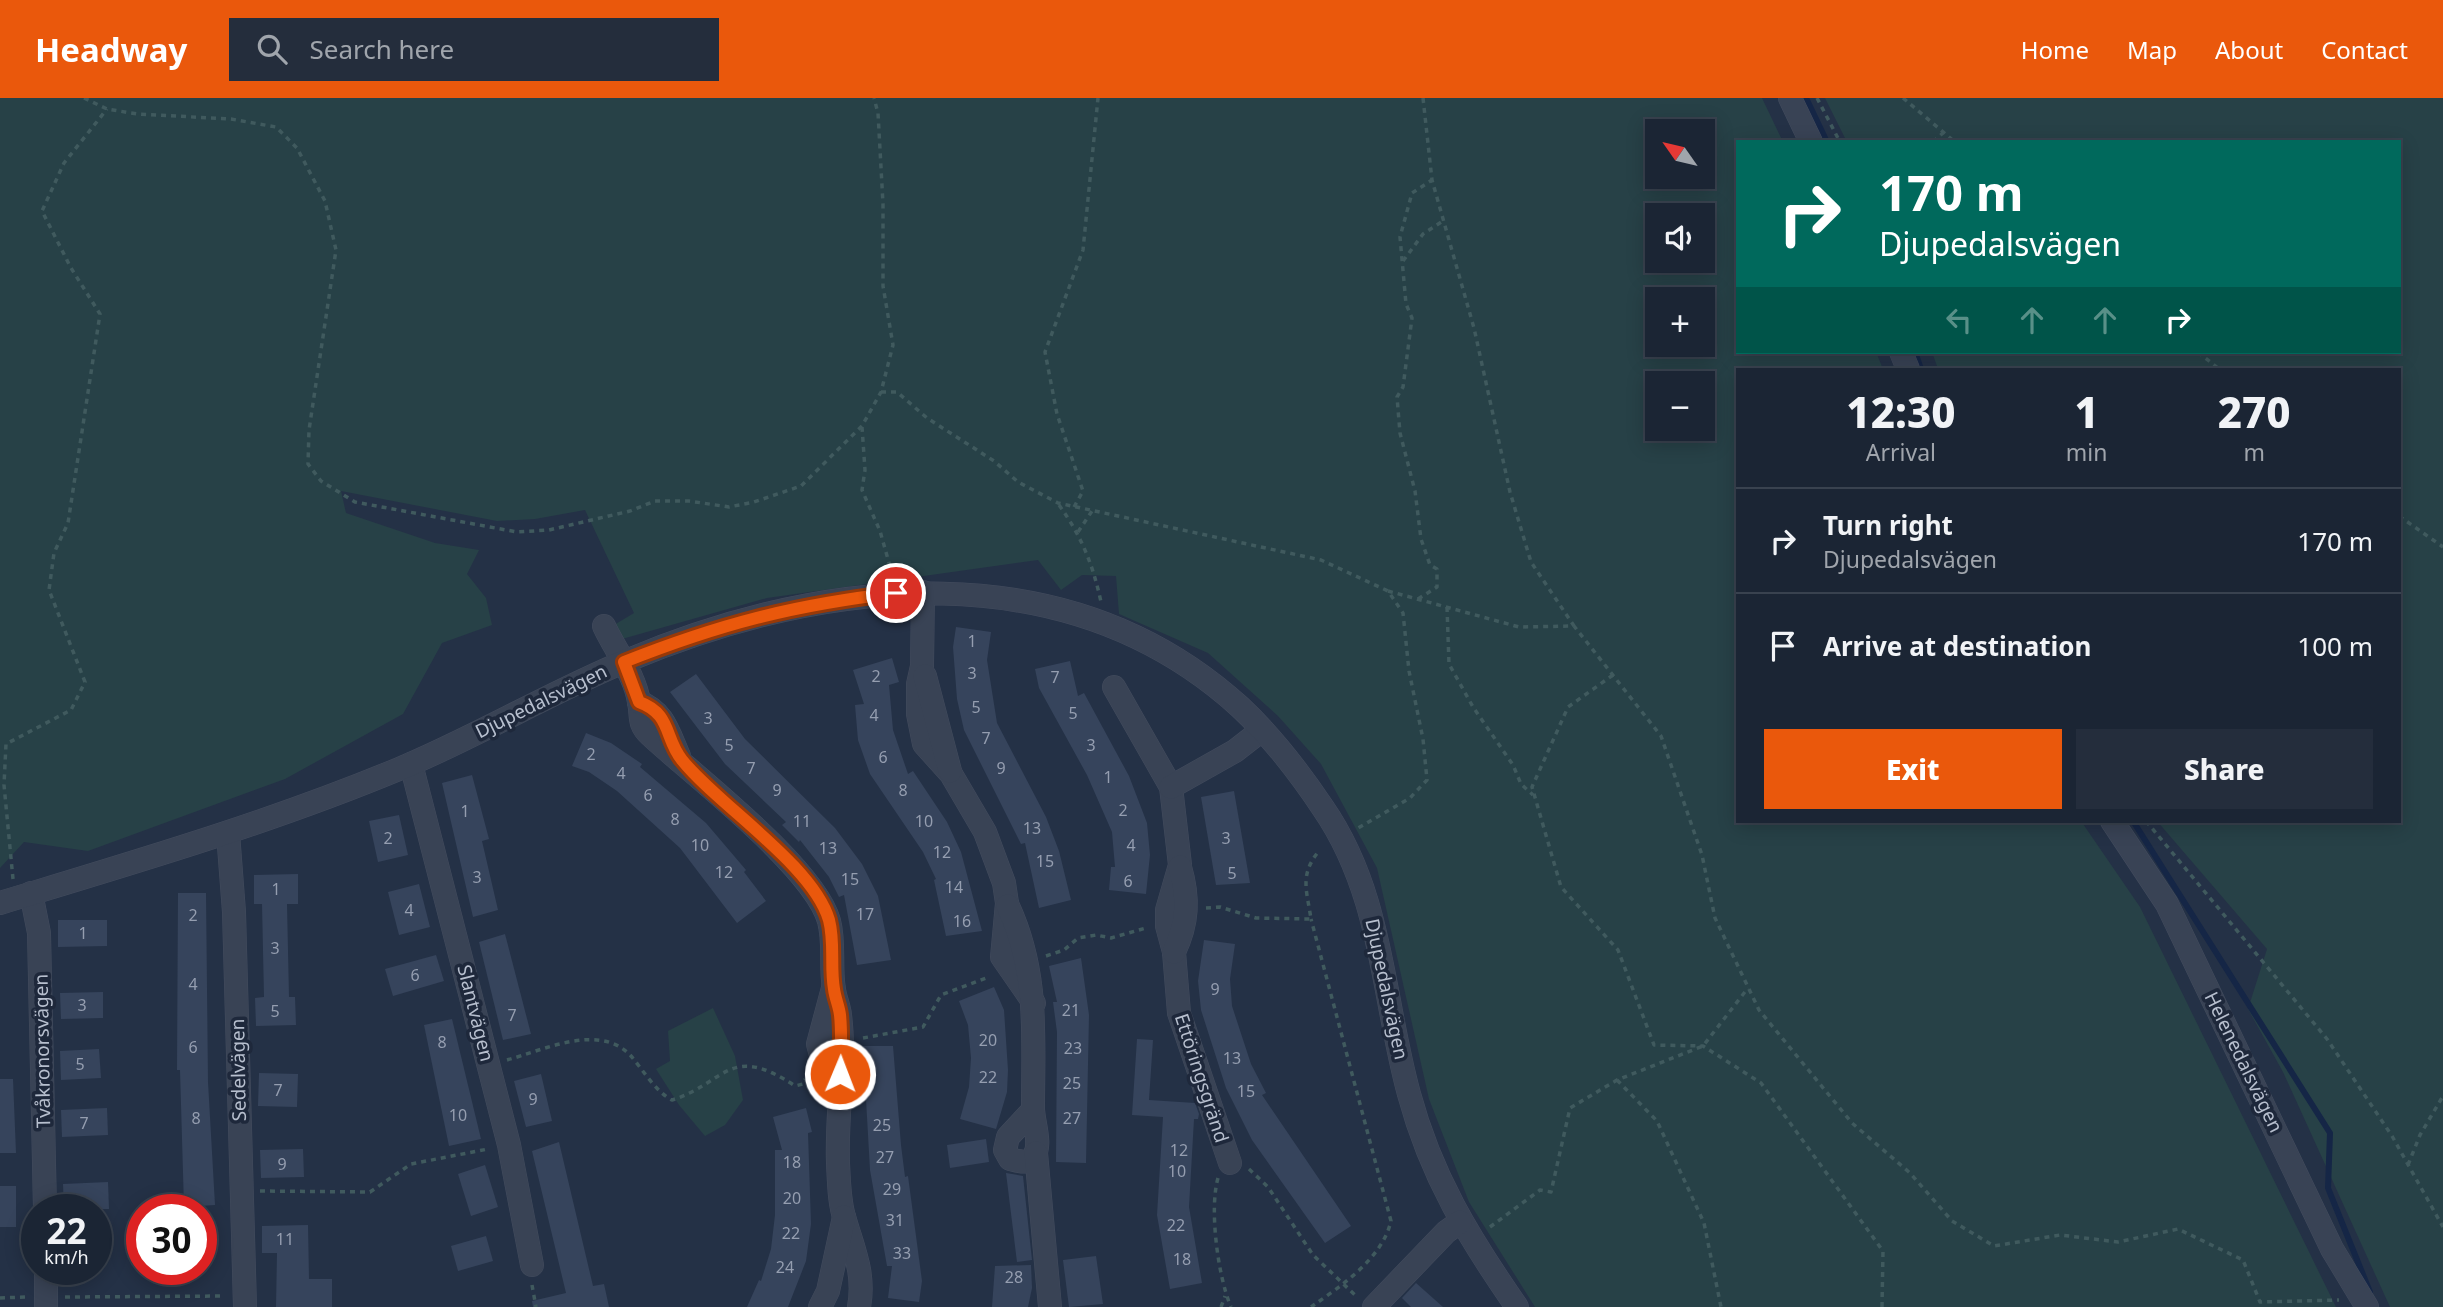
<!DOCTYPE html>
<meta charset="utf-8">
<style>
body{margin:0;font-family:"Noto Sans",sans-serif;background:#242d3c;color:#f1f3f6;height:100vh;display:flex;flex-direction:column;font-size:26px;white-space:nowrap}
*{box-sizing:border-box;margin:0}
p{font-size:23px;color:#a0a5ac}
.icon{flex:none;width:38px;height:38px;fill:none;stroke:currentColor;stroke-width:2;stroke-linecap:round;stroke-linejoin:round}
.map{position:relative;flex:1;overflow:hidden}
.details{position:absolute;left:1736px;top:270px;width:665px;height:455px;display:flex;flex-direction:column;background:#1b2534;border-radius:0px;box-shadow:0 4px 18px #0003,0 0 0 2px #39424f}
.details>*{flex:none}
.guide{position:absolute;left:1736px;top:42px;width:665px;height:214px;border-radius:0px;box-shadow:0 4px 18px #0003,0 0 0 2px #39424f;background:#00695c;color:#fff;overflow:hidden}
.needle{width:46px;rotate:304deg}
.controls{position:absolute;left:1645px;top:21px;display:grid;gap:14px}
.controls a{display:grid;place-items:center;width:70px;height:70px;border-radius:0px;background:#1b2534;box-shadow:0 4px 18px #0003,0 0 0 2px #39424f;font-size:35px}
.speed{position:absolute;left:21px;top:1096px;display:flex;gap:14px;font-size:35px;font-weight:700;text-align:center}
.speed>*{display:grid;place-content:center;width:91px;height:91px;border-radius:50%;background:#1b2534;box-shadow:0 4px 18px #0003,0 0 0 2px #39424f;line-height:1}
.speed small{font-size:18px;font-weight:400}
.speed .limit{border:10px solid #d22;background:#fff;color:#111}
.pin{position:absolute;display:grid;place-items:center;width:60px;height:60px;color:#fff;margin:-30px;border:4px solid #fff;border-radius:50%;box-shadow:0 2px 7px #0007}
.me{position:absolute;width:77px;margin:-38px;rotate:1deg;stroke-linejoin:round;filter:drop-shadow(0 0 5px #0008)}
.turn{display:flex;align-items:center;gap:24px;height:147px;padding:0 28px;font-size:32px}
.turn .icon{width:91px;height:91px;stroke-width:2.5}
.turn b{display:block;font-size:49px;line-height:60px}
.lanes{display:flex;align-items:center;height:66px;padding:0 28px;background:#0003;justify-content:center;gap:35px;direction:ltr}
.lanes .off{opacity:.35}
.eta{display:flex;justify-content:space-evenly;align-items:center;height:119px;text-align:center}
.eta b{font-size:42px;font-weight:800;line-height:49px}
.primary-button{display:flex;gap:14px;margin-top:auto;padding:14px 28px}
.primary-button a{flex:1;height:80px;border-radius:0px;background:#ea580c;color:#fff;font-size:28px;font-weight:800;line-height:80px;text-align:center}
.primary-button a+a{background:#242d3c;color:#f1f3f6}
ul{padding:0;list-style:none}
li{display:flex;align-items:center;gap:21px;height:105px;padding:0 28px;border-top:2px solid #39424f}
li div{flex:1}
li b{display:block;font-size:26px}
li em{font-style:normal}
header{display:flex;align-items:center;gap:42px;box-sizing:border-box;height:98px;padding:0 35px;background:#ea580c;color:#fff}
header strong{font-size:33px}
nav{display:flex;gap:38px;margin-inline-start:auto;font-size:24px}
.search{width:490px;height:63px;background:#242d3c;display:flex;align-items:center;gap:18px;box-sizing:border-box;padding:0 24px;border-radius:0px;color:#a0a5ac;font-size:26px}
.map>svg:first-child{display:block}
</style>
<header>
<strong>Headway</strong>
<div class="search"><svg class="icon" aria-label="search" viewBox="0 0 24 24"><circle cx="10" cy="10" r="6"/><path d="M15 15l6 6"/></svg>Search here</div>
<nav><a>Home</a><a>Map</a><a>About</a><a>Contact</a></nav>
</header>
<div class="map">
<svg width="2443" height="1209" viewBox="0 0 2443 1209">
<rect width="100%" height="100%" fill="#243146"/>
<g fill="#274147" fill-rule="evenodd">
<path d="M0,0H1762L1783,44H1738V254H1876L1883,271H1738V723H2081L2140,809L2336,1209H1535L1469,1104L1429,1001L1377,770L1321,666L1278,618L1208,555L1119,516L1116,478L1082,477L1061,492L1038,462L767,500L615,543L609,530L634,515L585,412L535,421L497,423L341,393L346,415L435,445L479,452L467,476L486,500L492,527L442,545L403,616L285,681L88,753L24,744L0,770ZM1657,33H1703V79H1657ZM1657,117H1703V163H1657ZM1657,201H1703V247H1657ZM1657,285H1703V331H1657Z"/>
<path d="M1825,0H2443V1209H2390L2283,974L2248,911L2267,851L2157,723H2399V271H1938L1932,254H2399V44H1847Z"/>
<path d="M713,910L735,958L743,1002L725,1027L705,1038L679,1007L656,971L670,963L668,933Z"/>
</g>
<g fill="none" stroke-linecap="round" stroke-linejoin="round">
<g stroke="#152646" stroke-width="6">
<path d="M1806,0L1827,44"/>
<path d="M1915,254L1921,271"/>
<path d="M2133,723L2330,1035L2328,1090L2370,1194"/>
</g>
</g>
<g fill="#36445c">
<path d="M956,529L991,534L987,562L997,625L1046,719L1059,753L1071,802L1039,810L1025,745L1021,746L964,632L957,601L953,549Z"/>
<path d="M892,560L899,584L889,587L893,632L908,676L913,673L947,724L961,754L982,833L946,838L934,782L936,781L923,754L870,676L858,642L855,607L864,606L853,572Z"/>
<path d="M1070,563L1078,598L1084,595L1129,678L1147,725L1150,757L1146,796L1109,792L1111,769H1115L1112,734L1087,677L1039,590L1035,571Z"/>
<path d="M696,576L745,641L835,730L862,766L878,798L891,862L857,867L844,797L839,799L829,779L800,742L799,744L782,727L786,724L725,666L670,594Z"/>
<path d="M586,635L611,645L642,666L640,669L706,725L746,772L744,774L766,803L737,825L680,750L617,693L589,674L572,668Z"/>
<path d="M472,677L489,741L482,743L498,812L473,819L442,685Z"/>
<path d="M1234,693L1250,785L1216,787L1201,699Z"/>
<path d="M399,717L408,757L378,764L369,723Z"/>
<path d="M298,776V806H287L289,899H295L296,927L256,928L255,900L264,899L262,806H254V777Z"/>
<path d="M419,786L430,829L399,837L388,794Z"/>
<path d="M178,795H206L208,984L215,1107L184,1109L180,972H177Z"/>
<path d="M58,822H107V848L58,849Z"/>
<path d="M505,836L531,936L503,942L479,844Z"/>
<path d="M1204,842L1235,846L1230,881L1232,908L1251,966L1266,995L1262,997L1351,1128L1325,1145L1252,1042L1226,990L1201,912L1198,883Z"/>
<path d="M436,857L444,883L393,898L385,871Z"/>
<path d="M1081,860L1089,917L1086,1065L1056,1064L1057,934L1053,904H1057L1049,868Z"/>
<path d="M994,889L1004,912L1008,972L1007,994L996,1031L960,1021L969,989L971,960L968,927L959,903Z"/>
<path d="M103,894V920L61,921L60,895Z"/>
<path d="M452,921L481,1041L449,1048L424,927Z"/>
<path d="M1137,941L1153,942L1149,1002L1195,1005L1199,1016L1198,1021H1194L1189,1109L1202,1185L1170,1191L1157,1117L1163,1019L1132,1017Z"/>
<path d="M863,948H893L901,1047L905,1079L908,1078L922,1183L919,1204L888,1200L892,1168H887L870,1072Z"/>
<path d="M99,951L101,980L61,982L60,953Z"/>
<path d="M259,975L298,976L297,1009L258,1008Z"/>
<path d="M541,976L552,1023L526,1029L514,983Z"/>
<path d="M0,981H13L16,1055H0Z"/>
<path d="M107,1010L108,1037L62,1039L61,1012Z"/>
<path d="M806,1010L812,1034L808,1035L811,1126L806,1163L788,1209H747L759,1182L761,1183L771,1151L775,1117V1052H782L773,1019Z"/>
<path d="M986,1041L989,1064L950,1070L947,1047Z"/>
<path d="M559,1044L593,1188L604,1186L609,1209H533L532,1203L566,1195L532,1053Z"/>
<path d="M303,1051L304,1079L261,1080L260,1052Z"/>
<path d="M485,1067L498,1109L471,1118L458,1076Z"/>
<path d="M1006,1075L1023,1078L1032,1162L1017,1164Z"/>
<path d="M108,1084L109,1111H64L63,1086Z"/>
<rect x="0" y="1088" width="16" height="41"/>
<path d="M308,1127L309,1181H332V1209H276L277,1155H262V1128Z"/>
<path d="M486,1138L493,1163L458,1173L451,1148Z"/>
<path d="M1096,1158L1103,1206L1069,1209L1063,1162Z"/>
<path d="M1031,1167L1032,1190L1028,1209H992L995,1168Z"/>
<path d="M1416,1185L1443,1209H1411L1402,1200Z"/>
</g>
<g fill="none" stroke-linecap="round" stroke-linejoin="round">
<g stroke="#434c5e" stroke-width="24">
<g id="minor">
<path d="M1790,0L1811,44"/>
<path d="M1901,254L1908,271"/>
<path d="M923,494L922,568L918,586V616L924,646L951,676L985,734L1004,785L1007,805L1002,859L1034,905"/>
<path d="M604,528C615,552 635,577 639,604C642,619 638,626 650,637C693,677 814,769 829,823C835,846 830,868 834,891C835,900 839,908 840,917C846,965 836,1015 838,1065C839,1083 839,1105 845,1122C854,1153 865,1176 859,1209"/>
<path d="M925,578L950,673"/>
<path d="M1114,589L1171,689L1180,767L1167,812V828L1174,854L1179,915L1230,1065"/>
<path d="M639,604C664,613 669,636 679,658"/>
<path d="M411,666L509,1047L532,1167"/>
<path d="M1171,689L1235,653L1262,632"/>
<path d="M2112,723L2167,806L2332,1151L2367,1209"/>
<path d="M228,735L234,814L245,1209"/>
<path d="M31,795L39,835L45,1111"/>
<path d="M0,805C135,764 269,725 399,671C476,639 549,595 626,563C826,479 1067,452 1240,609C1271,638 1299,674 1323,710C1383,797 1382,898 1409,996C1431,1078 1469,1140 1517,1209"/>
<path d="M1008,808C1039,875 1033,938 1033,1010C1033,1024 1042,1046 1034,1058C1029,1067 1019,1063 1010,1061L1005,1052L1008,1039L1033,1012"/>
<path d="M1174,854C1188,825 1189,800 1180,769"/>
<path d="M832,1000L818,946L833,890"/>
<path d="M1036,1055L1050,1209"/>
<path d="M46,1171V1209"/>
<path d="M820,1209L828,1193L844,1119"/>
<path d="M1374,1209L1446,1134L1460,1124"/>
</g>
</g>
<g stroke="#405a5e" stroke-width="3.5" stroke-dasharray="5 5" stroke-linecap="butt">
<path d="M84,0L107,11L137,16L231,21L276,29L297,50L325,103L336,152L309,332L308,366L321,383L355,404L517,434L549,432L630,413L655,403H689L729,409L754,404L801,388L862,328L881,294L893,247L883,188V106L878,15L874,0"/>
<path d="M1423,0L1432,82L1474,230L1510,394L1531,464L1574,528"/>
<path d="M1817,0L1840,44"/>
<path d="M1903,0L1955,44"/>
<path d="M1933,44L1944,34"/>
<path d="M1403,163L1423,136L1443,123"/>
<path d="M2198,254L2219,271"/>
<path d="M881,294H897L927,320L994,363L1018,384L1058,405L1321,462L1388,493L1403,515L1409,573L1423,641L1427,682L1410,700L1358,730"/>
<path d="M862,329L865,372L862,392L880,433L893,479"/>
<path d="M1059,407C1082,439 1093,467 1101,504"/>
<path d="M1074,409L1083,393L1057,316L1045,254L1083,152L1098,0"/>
<path d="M2399,418L2443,449"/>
<path d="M1078,434L1092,413"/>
<path d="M1388,493L1519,529L1574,528L1661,638L1702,757L1715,820L1759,912L1852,1025L1910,1075L1952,1123L1994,1148L2060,1137L2118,1144L2178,1131L2243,1162L2260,1204L2339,1202"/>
<path d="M1418,501L1437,489V471L1430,467L1421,441L1415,393L1400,335L1397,299L1403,289L1412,220L1406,206L1400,139L1412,95L1432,82"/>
<path d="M1447,509L1449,566L1473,609L1513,667L1521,686L1533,697"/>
<path d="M1613,577L1568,609L1532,689L1561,789L1618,852L1654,947L1703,948L1761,985L1883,1153L1882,1209"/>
<path d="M2146,723L2327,941L2392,1038L2443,1129"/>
<path d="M13,781L4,687L6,646L71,612L85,584L49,492L54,455L68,425L100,216L71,170L42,113L64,65L107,11"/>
<path d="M1206,810L1220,809L1256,820L1311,821C1307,793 1299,777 1319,753"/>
<path d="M1046,858L1064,852L1078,840L1096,837L1111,840L1146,830"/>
<path d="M863,940L923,929L941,897L989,879"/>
<path d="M507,962C544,952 600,924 631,958C643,972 656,994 672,1002C726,985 729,944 795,988L803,986L805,981"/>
<path d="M1617,982L1657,1023L1704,1125L1721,1209"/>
<path d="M2408,1067L2420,1037L2443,998"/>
<path d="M1249,1071L1268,1089L1313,1157L1356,1198"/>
<path d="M1218,1080C1209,1111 1218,1179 1231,1209"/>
<path d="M260,1093L370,1094L411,1066L488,1051"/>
<path d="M1490,1129L1540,1092L1551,1094L1570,1010L1617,982L1703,948L1748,890"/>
<path d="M532,1187L536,1209"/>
<path d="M65,1199L225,1198"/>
<path d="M0,1200L26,1199"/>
<path d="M1221,1209L1225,1198"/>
<path d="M1311,1209C1341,1188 1382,1161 1391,1123L1311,821"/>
</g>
<use href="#minor" stroke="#394355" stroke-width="23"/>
</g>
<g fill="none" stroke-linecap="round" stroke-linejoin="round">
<g stroke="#983908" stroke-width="18">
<path id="route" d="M840,976C841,957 842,936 840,917C839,908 835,900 834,891C830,868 835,845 829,822C813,767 718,707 682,662C664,640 672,616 639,604L624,564C720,526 793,507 896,495"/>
</g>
<use href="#route" stroke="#ea580c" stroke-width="12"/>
</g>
<g text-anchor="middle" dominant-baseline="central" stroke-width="7" stroke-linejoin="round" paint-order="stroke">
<g font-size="16" fill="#959eb0">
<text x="972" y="543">1</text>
<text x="972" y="575">3</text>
<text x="876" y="578">2</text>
<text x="1055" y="579">7</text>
<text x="976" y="609">5</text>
<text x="1073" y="615">5</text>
<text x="874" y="617">4</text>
<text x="708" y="620">3</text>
<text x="986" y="640">7</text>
<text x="729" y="647">5</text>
<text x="1091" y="647">3</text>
<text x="591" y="656">2</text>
<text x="883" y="659">6</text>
<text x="751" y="670">7</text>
<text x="1001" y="670">9</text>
<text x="621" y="675">4</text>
<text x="1108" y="679">1</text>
<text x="777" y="692">9</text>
<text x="903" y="692">8</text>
<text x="648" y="697">6</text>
<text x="1123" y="712">2</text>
<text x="465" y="713">1</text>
<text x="675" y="721">8</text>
<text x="802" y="723">11</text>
<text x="924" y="723">10</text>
<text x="1032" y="730">13</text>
<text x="388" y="740">2</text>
<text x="1226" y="740">3</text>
<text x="700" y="747">10</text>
<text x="1131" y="747">4</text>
<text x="828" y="750">13</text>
<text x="942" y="754">12</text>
<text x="1045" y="763">15</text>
<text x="724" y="774">12</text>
<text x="1232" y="775">5</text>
<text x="477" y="779">3</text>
<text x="850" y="781">15</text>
<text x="1128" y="783">6</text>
<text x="954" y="789">14</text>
<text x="276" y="791">1</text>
<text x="409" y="812">4</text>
<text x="865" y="816">17</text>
<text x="193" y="817">2</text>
<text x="962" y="823">16</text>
<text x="83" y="835">1</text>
<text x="275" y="850">3</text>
<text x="415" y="877">6</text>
<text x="193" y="886">4</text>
<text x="1215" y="891">9</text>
<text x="82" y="907">3</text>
<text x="1071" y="912">21</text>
<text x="275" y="913">5</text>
<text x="512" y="917">7</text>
<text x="988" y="942">20</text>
<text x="442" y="944">8</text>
<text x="193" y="949">6</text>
<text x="1073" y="950">23</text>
<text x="1232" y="960">13</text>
<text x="80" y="966">5</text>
<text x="988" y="979">22</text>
<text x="1072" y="985">25</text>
<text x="278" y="992">7</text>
<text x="1246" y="993">15</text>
<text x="533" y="1001">9</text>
<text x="458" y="1017">10</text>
<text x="196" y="1020">8</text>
<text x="1072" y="1020">27</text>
<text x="84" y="1025">7</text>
<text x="882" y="1027">25</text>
<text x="1179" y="1052">12</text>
<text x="885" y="1059">27</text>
<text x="792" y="1064">18</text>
<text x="282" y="1066">9</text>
<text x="1177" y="1073">10</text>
<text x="892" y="1091">29</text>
<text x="792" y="1100">20</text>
<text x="895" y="1122">31</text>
<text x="1176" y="1127">22</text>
<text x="791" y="1135">22</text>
<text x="285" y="1141">11</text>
<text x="902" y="1155">33</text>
<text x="1182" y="1161">18</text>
<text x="785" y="1169">24</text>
<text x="1014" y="1179">28</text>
</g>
<g font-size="19" fill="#b7bfce" stroke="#1e283b">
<text transform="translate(541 603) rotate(-26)">Djupedalsvägen</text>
<text transform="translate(1387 891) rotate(78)">Djupedalsvägen</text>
<text transform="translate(476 915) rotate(76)">Slantvägen</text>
<text transform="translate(42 953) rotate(-91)">Tvåkronorsvägen</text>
<text transform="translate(2244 964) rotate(64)">Helenedalsvägen</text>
<text transform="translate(238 972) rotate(-91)">Sedelvägen</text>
<text transform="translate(1202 980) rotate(72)">Ettöringsgränd</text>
</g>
</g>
</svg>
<div class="controls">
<a><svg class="needle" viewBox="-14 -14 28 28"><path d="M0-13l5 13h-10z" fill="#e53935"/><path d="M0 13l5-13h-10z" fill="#a0a5ac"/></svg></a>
<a><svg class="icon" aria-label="sound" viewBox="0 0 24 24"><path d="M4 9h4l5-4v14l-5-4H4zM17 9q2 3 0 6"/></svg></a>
<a>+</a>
<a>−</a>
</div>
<div class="speed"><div>22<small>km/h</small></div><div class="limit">30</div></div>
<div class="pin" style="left:896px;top:495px;background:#d93025"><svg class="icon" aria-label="arrive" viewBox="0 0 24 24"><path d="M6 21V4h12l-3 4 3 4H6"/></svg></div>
<svg class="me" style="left:840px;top:976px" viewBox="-20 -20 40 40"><circle r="17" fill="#ea580c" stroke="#fff" stroke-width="3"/><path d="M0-11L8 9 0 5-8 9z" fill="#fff"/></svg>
<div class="guide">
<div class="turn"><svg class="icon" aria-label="right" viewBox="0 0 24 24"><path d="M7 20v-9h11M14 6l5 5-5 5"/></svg><div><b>170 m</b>Djupedalsvägen</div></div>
<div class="lanes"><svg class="icon off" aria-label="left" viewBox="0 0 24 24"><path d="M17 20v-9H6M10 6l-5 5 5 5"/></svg><svg class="icon off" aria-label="ahead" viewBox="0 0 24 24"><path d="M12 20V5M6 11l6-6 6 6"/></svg><svg class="icon off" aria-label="ahead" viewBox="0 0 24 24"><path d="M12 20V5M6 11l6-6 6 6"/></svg><svg class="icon" aria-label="right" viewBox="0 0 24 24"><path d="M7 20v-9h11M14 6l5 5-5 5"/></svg></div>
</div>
<section class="details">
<div class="eta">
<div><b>12:30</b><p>Arrival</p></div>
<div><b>1</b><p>min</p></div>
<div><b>270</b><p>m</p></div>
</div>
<ul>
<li><svg class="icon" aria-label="right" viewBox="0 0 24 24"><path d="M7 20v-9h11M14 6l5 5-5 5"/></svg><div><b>Turn right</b><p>Djupedalsvägen</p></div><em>170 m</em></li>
<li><svg class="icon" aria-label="arrive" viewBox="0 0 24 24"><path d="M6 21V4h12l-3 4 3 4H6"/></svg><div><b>Arrive at destination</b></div><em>100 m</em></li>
</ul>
<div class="primary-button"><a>Exit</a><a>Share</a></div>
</section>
</div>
